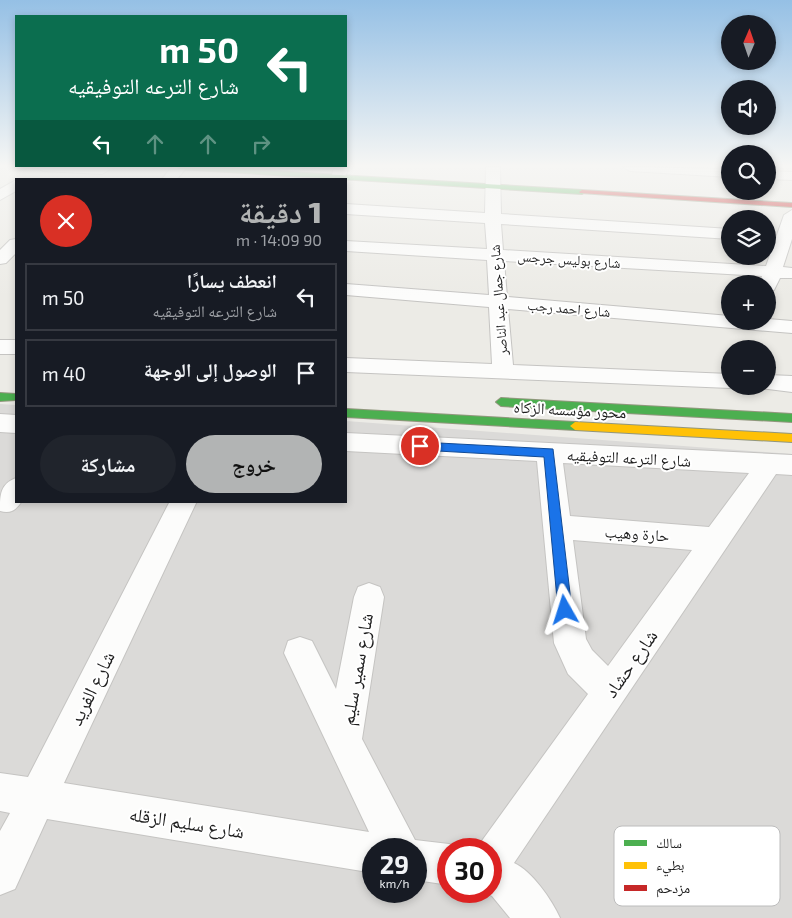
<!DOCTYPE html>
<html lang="ar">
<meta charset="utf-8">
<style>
body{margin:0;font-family:"Exo 2","Noto Naskh Arabic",sans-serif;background:#20242c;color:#f1f3f6;direction:rtl;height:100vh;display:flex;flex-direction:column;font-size:19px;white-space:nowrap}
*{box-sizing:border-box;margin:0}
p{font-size:16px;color:#9ea1a6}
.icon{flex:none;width:28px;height:28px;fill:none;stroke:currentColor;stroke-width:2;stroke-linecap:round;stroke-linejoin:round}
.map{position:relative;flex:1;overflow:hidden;direction:ltr}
.sheet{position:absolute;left:15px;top:178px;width:332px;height:325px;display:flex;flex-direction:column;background:#171b24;border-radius:0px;box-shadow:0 2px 8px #0003;direction:rtl}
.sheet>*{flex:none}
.banner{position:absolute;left:15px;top:15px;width:332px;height:152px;border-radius:0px;box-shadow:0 2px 8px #0003;direction:rtl;background:#0b6e4f;color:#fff;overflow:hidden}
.needle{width:32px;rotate:2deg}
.buttons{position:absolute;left:721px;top:15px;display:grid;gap:10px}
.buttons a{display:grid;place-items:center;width:55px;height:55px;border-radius:50%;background:#171b24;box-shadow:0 2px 8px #0003;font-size:25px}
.speed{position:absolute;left:362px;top:838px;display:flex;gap:10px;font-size:25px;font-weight:700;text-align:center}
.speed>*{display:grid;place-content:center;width:65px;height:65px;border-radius:50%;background:#171b24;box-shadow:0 2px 8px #0003;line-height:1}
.speed small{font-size:12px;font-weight:400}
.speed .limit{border:8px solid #d22;background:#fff;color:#111}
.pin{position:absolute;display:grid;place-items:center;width:42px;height:42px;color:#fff;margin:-21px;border:2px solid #fff;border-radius:50%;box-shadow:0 1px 5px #0007}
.me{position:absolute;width:55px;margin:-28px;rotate:354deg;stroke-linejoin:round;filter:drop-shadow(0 0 4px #0008)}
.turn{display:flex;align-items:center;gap:18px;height:105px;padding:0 25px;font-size:22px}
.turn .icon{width:65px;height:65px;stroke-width:2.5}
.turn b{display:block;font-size:35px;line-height:42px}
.lanes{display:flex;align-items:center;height:48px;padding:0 25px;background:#0003;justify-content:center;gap:25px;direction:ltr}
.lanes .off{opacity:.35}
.round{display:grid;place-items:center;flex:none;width:52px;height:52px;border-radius:26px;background:#20242c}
.summary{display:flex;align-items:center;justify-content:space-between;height:85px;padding:0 25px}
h1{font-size:30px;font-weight:800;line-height:38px;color:#b2b4b4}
.cta{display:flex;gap:10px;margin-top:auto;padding:10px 25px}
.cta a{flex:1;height:58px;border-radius:30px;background:#b2b4b4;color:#111;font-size:20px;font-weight:800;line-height:58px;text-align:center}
.cta a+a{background:#20242c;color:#f1f3f6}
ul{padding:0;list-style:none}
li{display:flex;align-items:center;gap:15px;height:68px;margin:0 10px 8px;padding:0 15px;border:2px solid #363941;border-radius:0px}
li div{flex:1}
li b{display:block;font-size:19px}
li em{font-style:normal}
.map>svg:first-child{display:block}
</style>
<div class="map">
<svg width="792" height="918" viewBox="0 0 792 918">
<rect width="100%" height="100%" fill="#ecebe6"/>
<path fill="#dbdad8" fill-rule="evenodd" d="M0,404L16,405V501H346V421L792,454V918H0ZM374,849H416V891H374ZM449,849H491V891H449Z"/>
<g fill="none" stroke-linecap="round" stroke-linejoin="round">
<g stroke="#c5c4c2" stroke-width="2">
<g id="street">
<path d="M36,167H107L109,170L102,174L43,171Z"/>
<path d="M172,167H187L177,179H162Z"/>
<path d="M335,167H349L344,179H330Z"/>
<path d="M486,167H500L501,214L730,229V239L501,224L503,250L766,266L784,215L792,210V239L783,267L792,268V278H780L774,290L768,291V284H760L762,276L504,261L507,297L730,316V321H768V319L792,321V333L508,309L513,365L730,374V386H738L730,388L346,372V358L492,364L489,307L346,295V284L489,295L487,260L346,251V241L487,249L485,223L346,214V204L485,213Z"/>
<path d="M623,167L730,169V177L630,171Z"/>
<path d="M768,171L792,172V180L768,179Z"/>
<path d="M16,180V191L0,200V189Z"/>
<path d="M16,239V253L6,263L0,264V250L10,240Z"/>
<rect x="0" y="340" width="16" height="14"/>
<path d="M768,375L792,376V392L760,388L759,386H768Z"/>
<path d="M0,414L16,415V433L0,432Z"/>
<path d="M346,433L792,455V475L776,474L514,863C532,871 552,900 560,918H510L492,896L482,891H491V849H476L588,694L568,674L554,643L537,461L346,451ZM563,463L749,473L709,527L570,516ZM573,540L692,550L608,666L592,650L586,639Z"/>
<path d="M16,478V501H22C16,510 11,514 0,511C0,495 0,484 16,478Z"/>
<path d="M170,501H197L64,783L369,832L284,653L288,641L300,637L312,641L336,689L354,597L358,587L369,583L380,587L384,597L362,739L415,840L449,844L459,849H449V885L416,880V849H374V873L47,819L15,889L0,895V831L10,813L0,811V773L28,777Z"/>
</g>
</g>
<g stroke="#92977e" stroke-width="2">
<g id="fast">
<path d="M176,167H210L582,190L585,192L582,194L179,169Z"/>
<path d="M0,393L16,394V400L0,401Z"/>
<path d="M501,398L792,414V422L501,406L496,402Z"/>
<path d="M346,409L575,422L580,426L575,430L346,417Z"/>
</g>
</g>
<g stroke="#92977e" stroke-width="2">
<path id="slow" d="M575,422L792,434V442L575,430L570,426Z"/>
</g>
<g stroke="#92977e" stroke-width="2">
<path id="jam" d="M582,190L792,203V207L580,193L579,192Z"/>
</g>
<use href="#street" fill="#fcfcfb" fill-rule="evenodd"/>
<use href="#fast" fill="#4caf50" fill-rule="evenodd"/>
<use href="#slow" fill="#ffc107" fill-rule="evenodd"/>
<use href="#jam" fill="#c62828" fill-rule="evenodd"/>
</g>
<linearGradient id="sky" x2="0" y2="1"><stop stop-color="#95c0e5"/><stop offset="0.56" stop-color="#f6f6f4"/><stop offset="1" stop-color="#f6f6f4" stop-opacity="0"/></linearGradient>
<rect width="792" height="296" fill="url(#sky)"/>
<path fill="#1a73e8" stroke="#114b97" d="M420,442L553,449L572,610L570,615L565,617L560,615L558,610L544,457L420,450L414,446Z"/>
<g text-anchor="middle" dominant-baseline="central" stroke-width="4" stroke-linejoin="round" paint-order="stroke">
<g font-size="14" fill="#1e1e1e" stroke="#fff">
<text transform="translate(569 259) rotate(4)">شارع بوليس جرجس</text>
<text transform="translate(498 300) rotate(-94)">شارع جمال عبد الناصر</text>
<text transform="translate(569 308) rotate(5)">شارع احمد رجب</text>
</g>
<g font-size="16" fill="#1e1e1e" stroke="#fff">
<text transform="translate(570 409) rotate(3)">محور مؤسسه الزكاه</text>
<text transform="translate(629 457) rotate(3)">شارع الترعه التوفيقيه</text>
<text transform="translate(637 533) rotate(4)">حارة وهيب</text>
</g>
<g font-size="19" fill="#1e1e1e" stroke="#fff">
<text transform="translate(630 663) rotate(-55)">شارع حشاد</text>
<text transform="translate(356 669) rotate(-80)">شارع سمير سليم</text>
<text transform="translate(91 688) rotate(-64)">شارع الفريد</text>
<text transform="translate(187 822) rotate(9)">شارع سليم الزقله</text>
</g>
</g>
<rect x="614" y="826" width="166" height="80" rx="8" fill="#fff" stroke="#bcbcbc" stroke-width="1"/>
<rect x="624" y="840" width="23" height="6" fill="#4caf50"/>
<rect x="624" y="862" width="23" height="7" fill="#ffc107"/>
<rect x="624" y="885" width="23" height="6" fill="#c62828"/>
<g font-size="14" fill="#1e1e1e">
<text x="656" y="848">سالك</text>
<text x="656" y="870">بطيء</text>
<text x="656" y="893">مزدحم</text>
</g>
</svg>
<div class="buttons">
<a><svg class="needle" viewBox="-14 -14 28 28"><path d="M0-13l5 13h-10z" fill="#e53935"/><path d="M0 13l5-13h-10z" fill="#9ea1a6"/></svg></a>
<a><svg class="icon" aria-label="sound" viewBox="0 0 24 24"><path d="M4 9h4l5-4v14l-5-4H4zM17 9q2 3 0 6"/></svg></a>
<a><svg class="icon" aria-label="search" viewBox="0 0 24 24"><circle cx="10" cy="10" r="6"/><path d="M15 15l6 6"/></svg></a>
<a><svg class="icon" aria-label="layers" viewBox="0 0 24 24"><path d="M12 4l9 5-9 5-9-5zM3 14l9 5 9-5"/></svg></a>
<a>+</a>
<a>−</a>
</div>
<div class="speed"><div>29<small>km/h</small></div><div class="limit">30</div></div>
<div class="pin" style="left:420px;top:446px;background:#d93025"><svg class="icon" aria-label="arrive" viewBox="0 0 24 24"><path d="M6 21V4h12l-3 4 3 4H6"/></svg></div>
<svg class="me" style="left:565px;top:610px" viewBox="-20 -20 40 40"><path d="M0-17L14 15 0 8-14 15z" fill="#1a73e8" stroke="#fff" stroke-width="4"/></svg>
<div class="banner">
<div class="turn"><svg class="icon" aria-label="left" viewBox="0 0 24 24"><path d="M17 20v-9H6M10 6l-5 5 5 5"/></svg><div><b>50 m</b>شارع الترعه التوفيقيه</div></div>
<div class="lanes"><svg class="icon" aria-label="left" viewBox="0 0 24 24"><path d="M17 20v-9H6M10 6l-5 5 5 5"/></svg><svg class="icon off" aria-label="ahead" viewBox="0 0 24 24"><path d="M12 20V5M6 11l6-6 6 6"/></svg><svg class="icon off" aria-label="ahead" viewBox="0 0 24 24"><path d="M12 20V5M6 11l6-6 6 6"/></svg><svg class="icon off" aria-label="right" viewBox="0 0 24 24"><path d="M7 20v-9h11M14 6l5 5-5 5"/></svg></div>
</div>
<section class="sheet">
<div class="summary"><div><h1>1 دقيقة</h1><p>90 m · 14:09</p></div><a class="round" style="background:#d93025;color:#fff"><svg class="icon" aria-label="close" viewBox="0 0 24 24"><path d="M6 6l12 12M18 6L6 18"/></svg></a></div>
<ul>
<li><svg class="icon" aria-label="left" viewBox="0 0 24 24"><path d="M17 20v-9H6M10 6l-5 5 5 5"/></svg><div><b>انعطف يسارًا</b><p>شارع الترعه التوفيقيه</p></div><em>50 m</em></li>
<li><svg class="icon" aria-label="arrive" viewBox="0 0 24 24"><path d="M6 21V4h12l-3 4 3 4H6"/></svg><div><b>الوصول إلى الوجهة</b></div><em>40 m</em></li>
</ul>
<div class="cta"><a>خروج</a><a>مشاركة</a></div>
</section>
</div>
